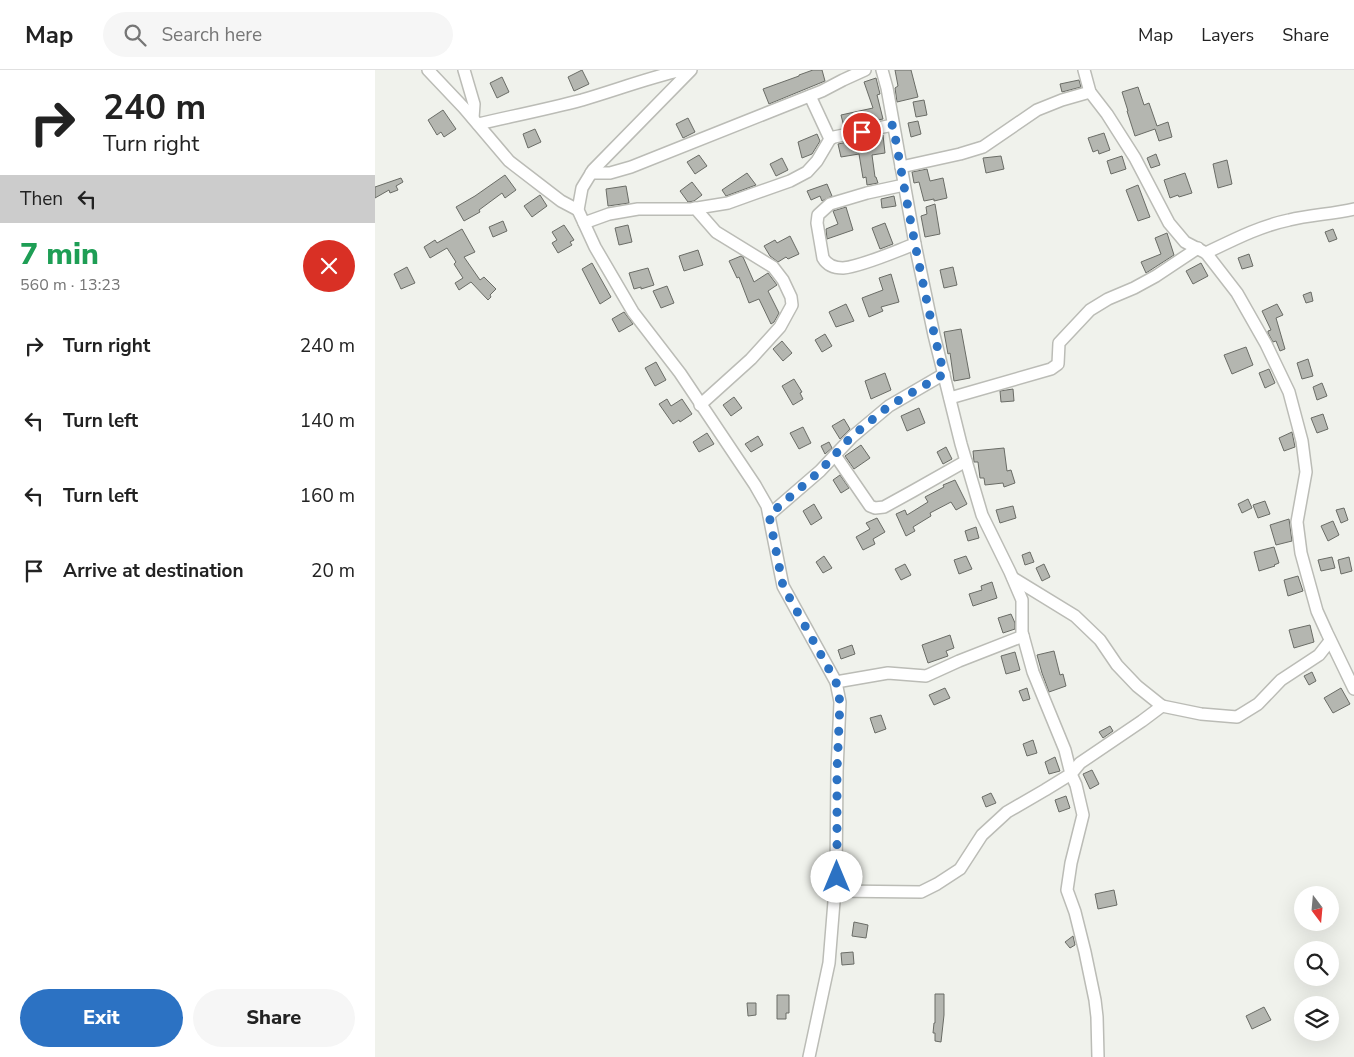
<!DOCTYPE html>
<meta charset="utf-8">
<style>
body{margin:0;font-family:"Nunito Sans",sans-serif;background:#f6f6f6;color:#222;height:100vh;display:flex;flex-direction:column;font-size:19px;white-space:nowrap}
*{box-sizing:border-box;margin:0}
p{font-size:16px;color:#767676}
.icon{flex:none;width:28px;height:28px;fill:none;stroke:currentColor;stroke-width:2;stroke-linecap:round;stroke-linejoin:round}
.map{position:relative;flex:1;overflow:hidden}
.details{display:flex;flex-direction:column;background:#fff;width:375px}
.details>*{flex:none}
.guide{background:#fff;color:#222;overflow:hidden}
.needle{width:32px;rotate:164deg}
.fabs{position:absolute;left:919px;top:816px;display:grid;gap:10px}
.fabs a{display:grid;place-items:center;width:45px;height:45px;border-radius:50%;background:#fff;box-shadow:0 5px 20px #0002;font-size:25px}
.pin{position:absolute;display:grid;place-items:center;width:42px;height:42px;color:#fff;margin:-21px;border:2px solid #fff;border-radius:50%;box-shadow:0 1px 5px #0007}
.me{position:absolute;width:55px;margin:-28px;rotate:0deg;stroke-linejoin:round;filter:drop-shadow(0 0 4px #0008)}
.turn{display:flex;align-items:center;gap:18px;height:105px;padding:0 20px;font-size:22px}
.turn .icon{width:65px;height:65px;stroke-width:2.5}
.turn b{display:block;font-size:35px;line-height:42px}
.then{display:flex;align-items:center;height:48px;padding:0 20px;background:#0003;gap:10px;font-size:19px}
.round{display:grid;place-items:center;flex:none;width:52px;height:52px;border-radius:26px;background:#f6f6f6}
.summary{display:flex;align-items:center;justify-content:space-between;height:85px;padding:0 20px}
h1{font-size:30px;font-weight:800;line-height:38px;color:#1e9e55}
.cta{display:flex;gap:10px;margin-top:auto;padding:10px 20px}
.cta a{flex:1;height:58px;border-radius:30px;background:#2c72c3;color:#fff;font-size:20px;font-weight:800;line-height:58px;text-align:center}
.cta a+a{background:#f6f6f6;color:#222}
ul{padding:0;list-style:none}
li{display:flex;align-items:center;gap:15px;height:75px;padding:0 20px}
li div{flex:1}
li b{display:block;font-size:19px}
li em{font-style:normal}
header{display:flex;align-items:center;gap:30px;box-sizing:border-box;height:70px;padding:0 25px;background:#fff;border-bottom:1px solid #e0e0e0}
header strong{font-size:24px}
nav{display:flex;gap:28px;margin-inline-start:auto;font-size:18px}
.search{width:350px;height:45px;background:#f6f6f6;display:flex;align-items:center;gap:12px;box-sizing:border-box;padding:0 18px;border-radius:28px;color:#767676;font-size:19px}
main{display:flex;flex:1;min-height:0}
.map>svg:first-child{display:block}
</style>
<header>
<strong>Map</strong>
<div class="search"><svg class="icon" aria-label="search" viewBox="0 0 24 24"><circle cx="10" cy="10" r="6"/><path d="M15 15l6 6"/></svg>Search here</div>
<nav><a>Map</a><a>Layers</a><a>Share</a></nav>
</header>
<main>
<section class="details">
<div class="guide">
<div class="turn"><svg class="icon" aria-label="right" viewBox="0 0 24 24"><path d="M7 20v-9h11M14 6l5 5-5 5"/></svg><div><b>240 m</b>Turn right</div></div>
<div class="then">Then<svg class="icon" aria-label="left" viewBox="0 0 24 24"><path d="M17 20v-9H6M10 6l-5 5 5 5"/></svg></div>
</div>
<div class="summary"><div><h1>7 min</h1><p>560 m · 13:23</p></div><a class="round" style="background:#d93025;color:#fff"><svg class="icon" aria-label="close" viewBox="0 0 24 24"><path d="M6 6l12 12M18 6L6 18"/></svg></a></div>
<ul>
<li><svg class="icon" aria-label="right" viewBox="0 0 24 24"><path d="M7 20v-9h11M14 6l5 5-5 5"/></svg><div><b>Turn right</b></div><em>240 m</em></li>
<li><svg class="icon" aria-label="left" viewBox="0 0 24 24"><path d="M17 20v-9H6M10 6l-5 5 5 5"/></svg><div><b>Turn left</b></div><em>140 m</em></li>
<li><svg class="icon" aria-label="left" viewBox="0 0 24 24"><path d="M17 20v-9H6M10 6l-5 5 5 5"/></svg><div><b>Turn left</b></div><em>160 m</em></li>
<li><svg class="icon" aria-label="arrive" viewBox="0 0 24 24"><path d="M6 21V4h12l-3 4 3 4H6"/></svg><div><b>Arrive at destination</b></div><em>20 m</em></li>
</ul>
<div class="cta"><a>Exit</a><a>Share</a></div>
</section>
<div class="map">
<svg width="979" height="987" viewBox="0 0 979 987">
<rect width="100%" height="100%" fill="#f0f2ec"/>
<g fill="#b4b6b0" stroke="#6a6c66">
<path d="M207,0L214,14L199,21L193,7Z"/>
<path d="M438,0H447L450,11L394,34L388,19L424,6V5Z"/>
<path d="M520,0H536L543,27L522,32L520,18L523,16Z"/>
<path d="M127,7L134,22L122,28L115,13Z"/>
<path d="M501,8L505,24L502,25L508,49L469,57L466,45L498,38L489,12Z"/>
<path d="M704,10L706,17L687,22L685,14Z"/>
<path d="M763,17L769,35L774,33L782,56L793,52L797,67L784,71L780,59L760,66L752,41H753L747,22Z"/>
<path d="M549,30L552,45L541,47L538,32Z"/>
<path d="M68,40L81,59L69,67L66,62L62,65L53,50Z"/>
<path d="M313,48L320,62L308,68L301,54Z"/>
<path d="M543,51L546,64L536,67L533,53Z"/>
<path d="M160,59L166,72L153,78L148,64Z"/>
<path d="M729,63L735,80L724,84L723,80L718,82L713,68Z"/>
<path d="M442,64L445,71L437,84L427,88L423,72Z"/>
<path d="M508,65L510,83L497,85L500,107H501L503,113L492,115L491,107L488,108L484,84L466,87L463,74Z"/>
<path d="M781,84L785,95L776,98L772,88Z"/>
<path d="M324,85L332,96L320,104L312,92Z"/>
<path d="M626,86L629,99L611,103L608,88Z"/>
<path d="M747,86L751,99L736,104L732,91Z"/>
<path d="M407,88L413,100L401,106L395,94Z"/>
<path d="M852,90L857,114L843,118L838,94Z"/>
<path d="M552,99L555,111L568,108L572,128L559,131V129L549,131L544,112L539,113L537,102Z"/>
<path d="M372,103L381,115L351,126L347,120Z"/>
<path d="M810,103L817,123L804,127L803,125L795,128L789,110Z"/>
<path d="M130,105L141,120L130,128L127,123L104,140L105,142L89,151L81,137L100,126Z"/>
<path d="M26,108L28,112L21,116L23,120L15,123L14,120L0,128V117Z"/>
<path d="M317,112L327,125L319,131L313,132L305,121Z"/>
<path d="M452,114L457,126L447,131L445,126L436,130L432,121Z"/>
<path d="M763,115L775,147L763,151L751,120Z"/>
<path d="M251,116L254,133L233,136L231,119Z"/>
<path d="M165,125L172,136L157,147L149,136Z"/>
<path d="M519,126L521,136L507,138L506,129Z"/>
<path d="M560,134L565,164L550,167L546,146L552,144L551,137Z"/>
<path d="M471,137L478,160L452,169L451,159L463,154L458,141Z"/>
<path d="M128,151L132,161L118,167L114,157Z"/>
<path d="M510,153L518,174L505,179L497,158Z"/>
<path d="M189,155L199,170L195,172L197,175L183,183L177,173L182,170L177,162Z"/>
<path d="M253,155L257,172L244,175L240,158Z"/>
<path d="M87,159L100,182L89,187L105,210L109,207L121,219L115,225L116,227L113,230L96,212L84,220L80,213L88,208L79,194L81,192L72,178L55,188L49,177L60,170L62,173Z"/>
<path d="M958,159L962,169L954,172L950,162Z"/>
<path d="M792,163L799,185L771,203L766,192L786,184L780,168Z"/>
<path d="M415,166L424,184L413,189L411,187L403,192L395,186L389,176L400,170L402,173Z"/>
<path d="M323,180L328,195L309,201L304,186Z"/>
<path d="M874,184L878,196L867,199L863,188Z"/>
<path d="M366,186L368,187L379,212L393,203L402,215L393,221L404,243L399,252L396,254L384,229L374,233L364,207L362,208L354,191Z"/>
<path d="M217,193L236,227L225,234L207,199Z"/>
<path d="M826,193L833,206L818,214L811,201Z"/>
<path d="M32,197L40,213L26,219L19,204Z"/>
<path d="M578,197L582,215L569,218L565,200Z"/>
<path d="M273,198L279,215L266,219V217L259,219L254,203Z"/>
<path d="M516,204L524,232L506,237L508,241L494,247L487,228L508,220L504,208Z"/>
<path d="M292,216L299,233L286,238L278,221Z"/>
<path d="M936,222L938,231L931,233L928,225Z"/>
<path d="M471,234L479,251L461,257L454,242Z"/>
<path d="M902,234L908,245L901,248L910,279L905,281L901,271L898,272L893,263V261L896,260L887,241Z"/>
<path d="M249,242L258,254L244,262L237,249Z"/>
<path d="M586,259L595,308L579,311L575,283L573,284L569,262Z"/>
<path d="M450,264L457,276L447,282L440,270Z"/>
<path d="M407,271L417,283L408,291L398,279Z"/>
<path d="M871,277L878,295L857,304L849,285Z"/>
<path d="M933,289L938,306L927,309L922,293Z"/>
<path d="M281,292L291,310L280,316L270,298Z"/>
<path d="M894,299L900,313L890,318L884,303Z"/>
<path d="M510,303L516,320L496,329L490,311Z"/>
<path d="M419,309L427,322L425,323L428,329L418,335L407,316Z"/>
<path d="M947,313L952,326L942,330L938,317Z"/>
<path d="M638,319L639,331L626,332L625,321Z"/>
<path d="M359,327L367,338L356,346L348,335Z"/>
<path d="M292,329L296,336L307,329L317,344L305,352L304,350L298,354L284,334Z"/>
<path d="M544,338L550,353L532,361L526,346Z"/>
<path d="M948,344L953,359L942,363L936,348Z"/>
<path d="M469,349L475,359L465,369L457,356Z"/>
<path d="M428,357L436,373L424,379L415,363Z"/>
<path d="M917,362L920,377L909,381L904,368Z"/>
<path d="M332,363L339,374L324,382L318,372Z"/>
<path d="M383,366L388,375L376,382L370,374Z"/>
<path d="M454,372L457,378L450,384L446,376Z"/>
<path d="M486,375L495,388L479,399L470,386Z"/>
<path d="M571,377L577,389L568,394L562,382Z"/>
<path d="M629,378L632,401L636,400L640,413L629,417L628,413L610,415L609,408H605L603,392H599L598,381Z"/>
<path d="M465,405L474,418L466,423L458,410Z"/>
<path d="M580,410L592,434L581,440L576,432L555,443L556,446L538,457L540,461L531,466L521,444L530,440L532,445L553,432L550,427L569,417L568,415Z"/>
<path d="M873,429L877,438L867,443L863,434Z"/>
<path d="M890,431L895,444L883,448L878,435Z"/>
<path d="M439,434L447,448L436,455L428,441Z"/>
<path d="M638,436L641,448L625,453L621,440Z"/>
<path d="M969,438L973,450L966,453L961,440Z"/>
<path d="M502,448L510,462L498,469L500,474L488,480L481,467L495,459L491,453Z"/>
<path d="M914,449L917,471L901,475L895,455Z"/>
<path d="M958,451L964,465L953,471L946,456Z"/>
<path d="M601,457L604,468L593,471L590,461Z"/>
<path d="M899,477L904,493L899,495L900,496L884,501L879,482Z"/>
<path d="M655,482L659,492L650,495L647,485Z"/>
<path d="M449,486L457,498L448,503L441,492Z"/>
<path d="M591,486L597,499L584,504L579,490Z"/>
<path d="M957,487L960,498L946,501L943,490Z"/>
<path d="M974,487L977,501L966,504L963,490Z"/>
<path d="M530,494L536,505L526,510L520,499Z"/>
<path d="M669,494L675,507L667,511L661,498Z"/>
<path d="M923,506L928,521L913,526L909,510Z"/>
<path d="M617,512L622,528L598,536L594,524L607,520L606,516Z"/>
<path d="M636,544L640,553V559L628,563L623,548Z"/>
<path d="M935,555L939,572L919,578L914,560Z"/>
<path d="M575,565L579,578L571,581L573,586L553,593L547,575Z"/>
<path d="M477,575L480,584L466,589L463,580Z"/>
<path d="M679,581L685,605L688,604L691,616L674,622L667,603L662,585Z"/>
<path d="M640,582L645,600L631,604L626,586Z"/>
<path d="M937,602L941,611L934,615L929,606Z"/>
<path d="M570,618L575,628L559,635L554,625Z"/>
<path d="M652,618L655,629L648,631L644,621Z"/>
<path d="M966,618L975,634L958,643L949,628Z"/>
<path d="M506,645L511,659L500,663L495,648Z"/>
<path d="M735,656L738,661L728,668L724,662Z"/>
<path d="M658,670L662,683L652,686L648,674Z"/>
<path d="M680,687L685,701L674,704L670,692Z"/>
<path d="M717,700L724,714L715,719L708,704Z"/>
<path d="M616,723L621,733L611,737L607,727Z"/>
<path d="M691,726L695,738L684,742L680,730Z"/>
<path d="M739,820L742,835L723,839L720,824Z"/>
<path d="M479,852L493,855L491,868L477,866Z"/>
<path d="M698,866L700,875L695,878L690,872Z"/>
<path d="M478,882L479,894L467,895L466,883Z"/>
<path d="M560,924H569V945L566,972L560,971V963H558L559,953H560Z"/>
<path d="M402,925H414V943H411V949H402Z"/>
<path d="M372,933H381V945L373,946Z"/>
<path d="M889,937L896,950L877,959L871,946Z"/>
</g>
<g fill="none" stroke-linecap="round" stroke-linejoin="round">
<g stroke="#bbbcb6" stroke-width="14">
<g id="street">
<path d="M53,0L89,38L134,91L186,131L203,140"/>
<path d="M89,0L99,34L98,48"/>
<path d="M316,0L218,100L207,118L203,140L220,177L258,242L305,303L380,415L392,436L408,516L461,612L465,632L462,701L461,807L454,893L434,987"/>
<path d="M709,0L715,22L732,44L760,88L794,153L810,172L831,183L862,223L891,274L914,322L927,371L931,402L922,452L926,483L942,541L952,563L979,619"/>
<path d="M435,26L455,69"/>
<path d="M103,54C138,46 173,39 207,30C241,20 273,8 307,0"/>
<path d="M526,97L585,84L608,77L662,40L687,30L715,22"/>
<path d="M216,103H235L256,97L447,21L468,10L490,0"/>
<path d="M529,115L492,123L455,134L443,145L442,153L448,188C452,195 460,198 468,198C488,196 521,181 540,174"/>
<path d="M320,138L341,162L398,197L408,210L416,227L417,235L405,257L376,289L325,335"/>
<path d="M209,153L234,144L263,139H316L353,133L378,124L415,111L432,102L442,91L455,69L459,67L518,55"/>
<path d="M831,183C858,170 885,156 914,150C935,145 957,144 979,139"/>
<path d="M575,328L676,299L683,294L684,273L715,240L733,229L759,218L781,206L823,178"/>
<path d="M460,385L495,436L500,438L509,437L538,421L591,391"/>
<path d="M394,445L445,401L477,367L514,336L569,304"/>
<path d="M638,508L700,546L725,570L742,595L762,616L787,636"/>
<path d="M461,612L513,603L551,606L584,591L648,566"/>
<path d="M460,821L546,822L562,814L585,799L607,765L632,742L670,720L696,704L690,680L658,602L647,562V530L635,502L607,445L586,374L559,265L540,174L512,18L507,0"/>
<path d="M723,987L722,947L720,930L710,882L700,842L692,820L696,793L708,745L701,715L696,704L705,693L767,651L787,636L826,644L862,647L883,634L906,610L944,585L955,571"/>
</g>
</g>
<use href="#street" stroke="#fff" stroke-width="11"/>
</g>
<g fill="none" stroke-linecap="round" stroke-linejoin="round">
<path stroke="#2c72c3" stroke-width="9" stroke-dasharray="0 16.2" d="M462,807V701L465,632L461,612L408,516L394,445L445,401L476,367L514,336L569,304C548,222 533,139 518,55L487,62"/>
</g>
</svg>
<div class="fabs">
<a><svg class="needle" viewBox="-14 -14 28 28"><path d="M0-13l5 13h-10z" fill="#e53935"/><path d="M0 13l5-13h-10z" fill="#767676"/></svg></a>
<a><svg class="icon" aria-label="search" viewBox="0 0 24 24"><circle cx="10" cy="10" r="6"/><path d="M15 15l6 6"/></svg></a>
<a><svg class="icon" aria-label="layers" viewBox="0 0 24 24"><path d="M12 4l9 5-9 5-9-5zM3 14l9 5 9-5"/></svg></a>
</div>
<div class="pin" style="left:487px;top:62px;background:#d93025"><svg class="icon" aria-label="arrive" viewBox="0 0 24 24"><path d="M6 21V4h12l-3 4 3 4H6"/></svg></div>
<svg class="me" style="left:462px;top:807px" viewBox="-20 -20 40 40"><circle r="19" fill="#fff"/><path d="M0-13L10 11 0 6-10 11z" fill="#2c72c3"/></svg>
</div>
</main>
